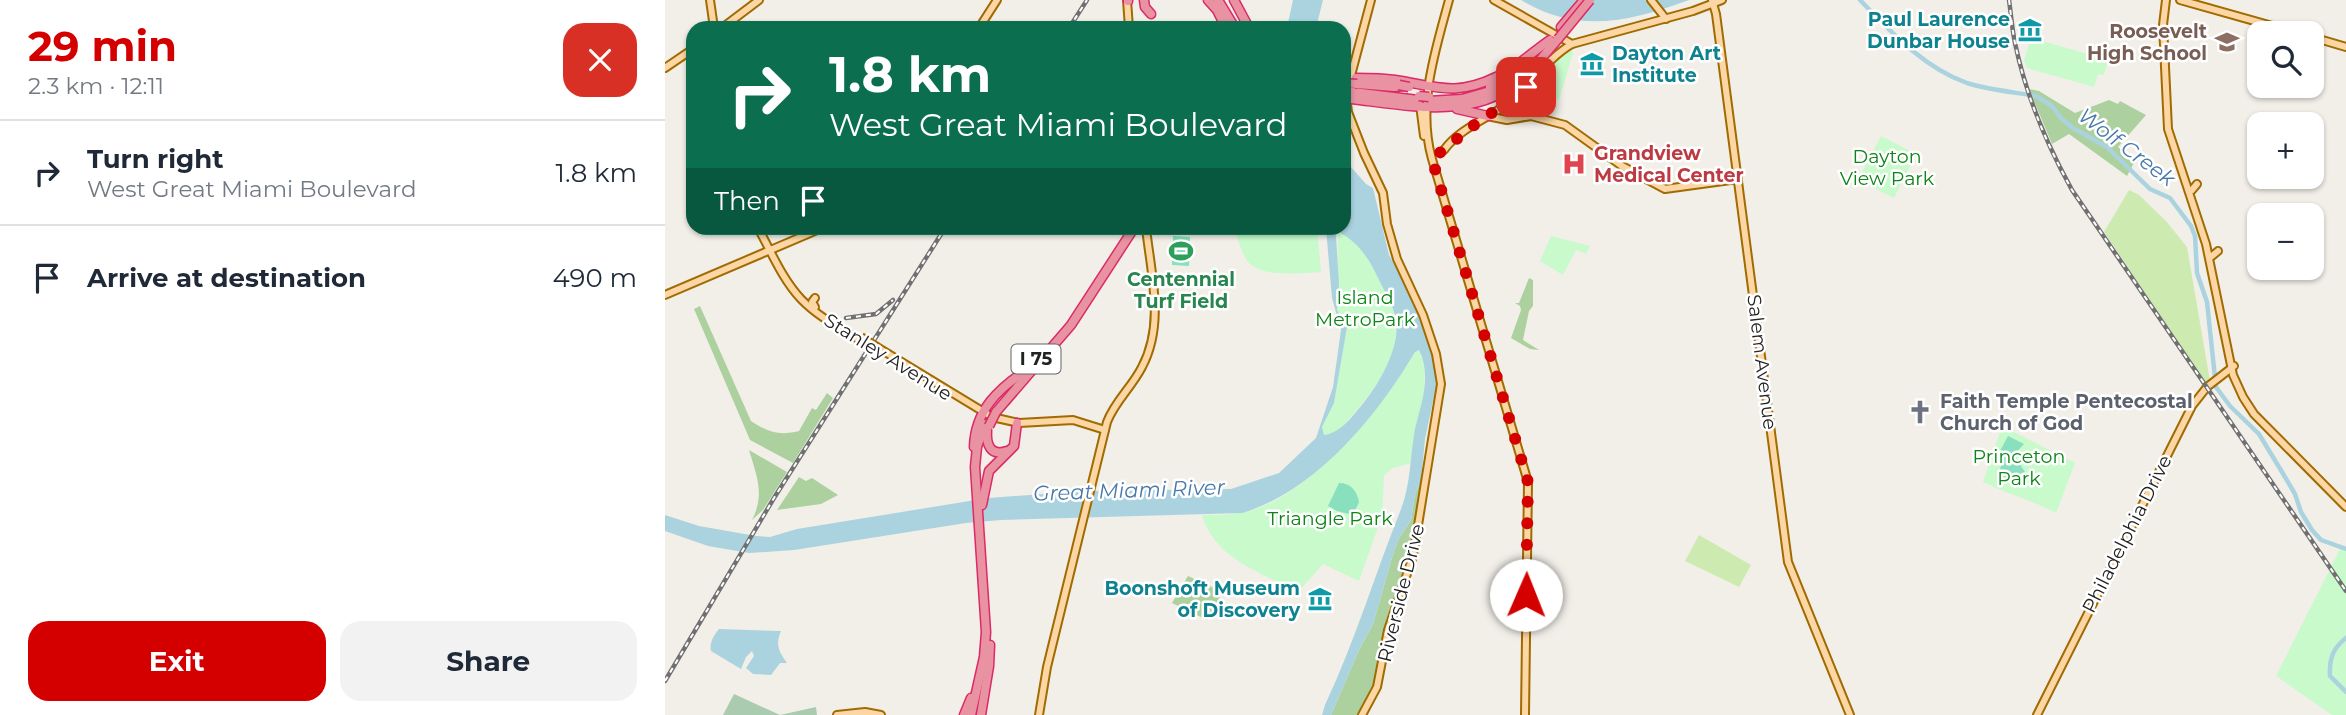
<!DOCTYPE html>
<meta charset="utf-8">
<style>
body{margin:0;font-family:Montserrat,sans-serif;background:#f2f2f3;color:#1f2937;height:100vh;display:flex;flex-direction:column;font-size:26px;white-space:nowrap}
*{box-sizing:border-box;margin:0}
p{font-size:23px;color:#747a83}
.icon{flex:none;width:38px;height:38px;fill:none;stroke:currentColor;stroke-width:2;stroke-linecap:round;stroke-linejoin:round}
.map{position:relative;flex:1;overflow:hidden}
.drawer{display:flex;flex-direction:column;background:#fff;width:665px}
.drawer>*{flex:none}
.guide{position:absolute;left:21px;top:21px;width:665px;height:214px;border-radius:21px;box-shadow:0 2px 5px #0004;background:#0b6e4f;color:#fff;overflow:hidden}
.buttons{position:absolute;left:1582px;top:21px;display:grid;gap:14px}
.buttons a{display:grid;place-items:center;width:77px;height:77px;border-radius:14px;background:#fff;box-shadow:0 2px 5px #0004;font-size:35px}
.pin{position:absolute;display:grid;place-items:center;width:60px;height:60px;color:#fff;margin:-30px;border-radius:14px;box-shadow:0 4px 10px #0006}
.me{position:absolute;width:77px;margin:-38px;rotate:1deg;stroke-linejoin:round;filter:drop-shadow(0 0 5px #0008)}
.turn{display:flex;align-items:center;gap:24px;height:147px;padding:0 28px;font-size:32px}
.turn .icon{width:91px;height:91px;stroke-width:2.5}
.turn b{display:block;font-size:49px;line-height:60px}
.then{display:flex;align-items:center;height:66px;padding:0 28px;background:#0003;gap:14px;font-size:26px}
.round{display:grid;place-items:center;flex:none;width:74px;height:74px;border-radius:21px;background:#f2f2f3}
.overview{display:flex;align-items:center;justify-content:space-between;height:119px;padding:0 28px}
h1{font-size:42px;font-weight:700;line-height:52px;color:#d40000}
.cta{display:flex;gap:14px;margin-top:auto;padding:14px 28px}
.cta a{flex:1;height:80px;border-radius:21px;background:#d40000;color:#fff;font-size:28px;font-weight:700;line-height:80px;text-align:center}
.cta a+a{background:#f2f2f3;color:#1f2937}
ul{padding:0;list-style:none}
li{display:flex;align-items:center;gap:21px;height:105px;padding:0 28px;border-top:2px solid #e0e1e3}
li div{flex:1}
li b{display:block;font-size:26px}
li em{font-style:normal}
main{display:flex;flex:1;min-height:0}
.map>svg:first-child{display:block}
</style>
<main>
<section class="drawer">
<div class="overview"><div><h1>29 min</h1><p>2.3 km · 12:11</p></div><a class="round" style="background:#d93025;color:#fff"><svg class="icon" aria-label="close" viewBox="0 0 24 24"><path d="M6 6l12 12M18 6L6 18"/></svg></a></div>
<ul>
<li><svg class="icon" aria-label="right" viewBox="0 0 24 24"><path d="M7 20v-9h11M14 6l5 5-5 5"/></svg><div><b>Turn right</b><p>West Great Miami Boulevard</p></div><em>1.8 km</em></li>
<li><svg class="icon" aria-label="arrive" viewBox="0 0 24 24"><path d="M6 21V4h12l-3 4 3 4H6"/></svg><div><b>Arrive at destination</b></div><em>490 m</em></li>
</ul>
<div class="cta"><a>Exit</a><a>Share</a></div>
</section>
<div class="map">
<svg width="1681" height="715" viewBox="0 0 1681 715">
<rect width="100%" height="100%" fill="#f2efe9"/>
<g fill="#cdebb0">
<path d="M1464,190L1474,195L1501,221L1522,247L1545,381L1541,383L1439,232Z"/>
<path d="M1034,535L1086,565L1074,587L1020,561Z"/>
</g>
<g fill="#add19e">
<path d="M1364,89L1374,91L1410,113L1444,100L1453,104L1455,101L1481,115L1453,147L1470,161L1462,176L1404,134L1387,144Z"/>
<path d="M864,278L868,280V306L864,311L858,340L874,350L865,349L846,338L856,310L855,306L850,303H854Z"/>
<path d="M35,306L86,421C103,432 114,436 134,431L147,408L151,410L162,393L168,398L128,463L85,440L29,309Z"/>
<path d="M84,450L122,472L98,510L87,520C100,494 92,477 84,450Z"/>
<path d="M134,477L141,481L147,478L173,495L156,504L112,510Z"/>
<path d="M756,481L751,526L744,561L720,625L715,647L713,669L706,693L694,715H666L694,650L708,624L728,554L734,538L746,520L750,494Z"/>
<path d="M523,576L558,592L542,620L507,603Z"/>
</g>
<path fill="#aacbaf" d="M69,694L115,715L151,707L152,715H58Z"/>
<g fill="#c8facc">
<path d="M1362,25L1373,29L1371,39L1443,60L1439,75L1433,74L1429,87L1362,68L1359,60L1366,38L1360,35Z"/>
<path d="M905,50L908,53L894,100L875,94L870,88L862,93L892,60Z"/>
<path d="M1216,136L1251,154L1229,198L1193,180Z"/>
<path d="M569,228H652L656,272C638,273 598,278 584,263C577,256 573,238 569,228Z"/>
<path d="M673,232C693,241 705,260 714,279C720,292 728,305 731,319C736,347 713,386 695,406C685,418 675,433 659,435L657,427L669,403L682,327L672,310Z"/>
<path d="M886,236L925,246L921,254L911,250L898,275L875,261Z"/>
<path d="M754,350L760,368L759,389L746,463L728,468L719,475L717,516L694,581L658,564L633,592C595,572 550,559 537,515C556,515 577,515 596,507C655,484 718,406 750,352Z"/>
<path d="M1337,426L1410,463L1391,513C1367,500 1342,494 1318,482Z"/>
<path d="M1675,549L1681,551V715H1667L1611,676Z"/>
</g>
<g fill="#88e0be">
<path d="M508,236L525,237L524,266L507,265Z"/>
<path d="M1343,436L1359,444L1349,455L1360,472L1356,485L1333,475L1340,454L1335,451Z"/>
<path d="M674,483C686,483 692,491 694,502L688,515L672,511L663,506Z"/>
</g>
<g fill="#aad3df" fill-rule="evenodd">
<path d="M628,0H658L651,28H622Z"/>
<path d="M856,0H1024C967,21 912,35 856,0Z"/>
<path d="M679,159L701,184L708,188L724,255L738,279L761,335L770,365L771,387L760,439L756,481L750,494L746,520L734,538L728,554L708,624L694,650L666,715H657L660,705C690,641 710,574 736,509C746,484 745,455 750,429C756,403 767,376 754,350L750,352C712,416 651,491 577,513L336,520L301,523L129,550L84,553L43,546L0,531V515L34,526L91,536L105,537L132,529L323,498L420,491L566,489L614,473L651,438L668,387L676,330L667,298L661,228H679ZM673,232C693,241 705,260 714,280C720,292 728,305 731,319C736,347 713,386 696,406C686,418 675,433 659,435L657,427L669,403L682,327L672,310L674,284L671,236Z"/>
<path d="M54,629L116,631C110,645 114,652 122,663H115L106,675L88,674L81,668L89,656L87,651L81,657L76,669L46,651C44,643 49,635 54,629Z"/>
</g>
<g fill="none" stroke-linecap="round" stroke-linejoin="round">
<g stroke="#aad3df" stroke-width="4.5">
<path d="M1195,0C1225,31 1259,68 1302,83C1324,90 1348,92 1371,96L1387,106L1396,118L1408,128L1442,147L1485,189L1505,198L1526,226L1530,236L1532,273L1542,302L1551,387L1565,406L1594,434L1617,472L1630,494L1636,512L1647,530L1656,540L1681,549"/>
<path d="M1681,638C1668,648 1664,659 1665,676L1681,692"/>
</g>
<g stroke="#a06b00" stroke-width="10">
<g id="major">
<path d="M45,0L49,28"/>
<path d="M462,0L464,28"/>
<path d="M784,0C770,52 752,105 767,159L863,482L860,715"/>
<path d="M829,0L907,44"/>
<path d="M986,0L1001,19"/>
<path d="M1047,0L1051,14L1123,562L1185,715"/>
<path d="M1501,0L1498,25L1503,129L1541,244L1568,375L1578,397L1589,414L1681,507"/>
<path d="M1515,0L1632,33"/>
<path d="M57,28L94,0"/>
<path d="M314,28L332,0"/>
<path d="M1647,37L1681,47"/>
<path d="M0,68L28,49"/>
<path d="M684,83L706,0"/>
<path d="M681,97L683,112L699,153L718,193L722,224L732,259L758,315L771,354L776,384L748,556L723,630L712,687L697,715"/>
<path d="M755,105L759,136"/>
<path d="M827,117L842,120L866,116L900,125L957,166L1000,189L1073,179"/>
<path d="M779,150C794,129 822,119 842,104C866,86 881,59 907,44L1028,11L1057,0"/>
<path d="M1527,190L1532,184"/>
<path d="M93,228C106,251 117,279 136,299C152,316 175,328 195,340"/>
<path d="M1547,256L1553,251"/>
<path d="M0,295L157,228"/>
<path d="M150,307L147,302L150,298"/>
<path d="M212,347L327,417L354,423L408,420L440,430"/>
<path d="M172,715L200,712L216,715"/>
<path d="M374,715L382,667L442,422C450,401 467,387 477,367C500,324 486,274 481,228"/>
<path d="M1372,715L1527,406L1542,387L1569,366"/>
</g>
</g>
<g stroke="#dc2a67" stroke-width="11">
<g id="highway">
<path d="M479,0L480,7L486,14"/>
<path d="M543,0L552,10L561,28"/>
<path d="M553,0L570,28"/>
<path d="M569,0L584,28"/>
<path d="M463,1V0"/>
<path d="M896,27L919,0"/>
<path d="M861,72L875,60L893,39"/>
<path d="M679,77H682"/>
<path d="M691,78C704,78 717,78 730,80C770,86 790,97 831,77C852,68 867,52 885,40"/>
<path d="M692,84L729,87L739,86"/>
<path d="M825,87L842,79L862,65"/>
<path d="M688,92L753,100"/>
<path d="M687,99C746,106 822,123 865,69"/>
<path d="M763,101L797,99L832,89"/>
<path d="M792,109L823,116"/>
<path d="M331,412L406,325L469,228"/>
<path d="M322,430C321,444 325,457 342,451"/>
<path d="M309,447C310,410 334,388 363,369"/>
<path d="M317,505L324,471L349,446L352,423"/>
<path d="M299,715L306,698"/>
<path d="M306,715L319,657L321,632L310,467L312,447L320,424"/>
<path d="M316,715L324,666L325,645"/>
</g>
</g>
<use href="#major" stroke="#fcd6a4" stroke-width="6"/>
<use href="#highway" stroke="#e892a2" stroke-width="8"/>
<g stroke="#707070" stroke-width="4.5">
<g id="rail">
<path d="M1344,0C1346,14 1347,29 1350,43C1361,96 1381,143 1407,190L1681,591"/>
<path d="M404,28L422,0"/>
<path d="M181,318L211,314L228,300"/>
<path d="M0,681L109,498L280,228"/>
</g>
</g>
<use href="#rail" stroke="#fff" stroke-width="2" stroke-dasharray="5" stroke-linecap="butt"/>
<g stroke="#a06b00" stroke-width="10" stroke-linecap="butt">
<path id="major-bridge" d="M196,337L212,347"/>
</g>
<g stroke="#dc2a67" stroke-width="11" stroke-linecap="butt">
<g id="highway-bridge">
<path d="M893,39L925,0"/>
<path d="M679,83L692,84"/>
<path d="M734,85L744,87"/>
<path d="M679,91L688,92"/>
<path d="M754,96L764,97"/>
<path d="M679,98L687,99"/>
<path d="M324,426L331,412"/>
</g>
</g>
<use href="#major-bridge" stroke="#fcd6a4" stroke-width="6"/>
<use href="#highway-bridge" stroke="#e892a2" stroke-width="8"/>
</g>
<g fill="none" stroke-linecap="round" stroke-linejoin="round">
<path stroke="#d40000" stroke-width="12" stroke-dasharray="0 21.6" d="M861,87L845,101L813,122L767,159L863,482L861,595"/>
</g>
<defs>
<g id="museum-bare" transform="scale(1.89)"><path d="M0-6L6-3V-2H-6V-3ZM-5-1h2V3h-2ZM-1-1h2V3h-2ZM3-1h2V3H3ZM-6 4H6V6H-6Z" fill="#0f9aa8" stroke="#fff" stroke-width="2.5" paint-order="stroke"/></g>
<g id="school-bare" transform="scale(1.89)"><path d="M0-5L7-2L0 1L-7-2ZM-4 1L0 2.5L4 1V4Q0 6-4 4Z" fill="#8d6e63" stroke="#fff" stroke-width="2.5" paint-order="stroke"/></g>
<g id="hospital-bare" transform="scale(1.89)"><path d="M-5-5h3v3.5h4V-5h3V5h-3V1.5h-4V5h-3Z" fill="#e0444e" stroke="#fff" stroke-width="2.5" paint-order="stroke"/></g>
<g id="stadium-bare" transform="scale(1.89)"><path d="M0-5a6.5 5 0 1 0 0 10a6.5 5 0 1 0 0-10ZM-3.5-1.8h7v3.6h-7Z" fill="#2e9e5b" stroke="#fff" stroke-width="2.5" paint-order="stroke"/></g>
<g id="church-bare" transform="scale(1.89)"><path d="M-1.2-6h2.4v3.5h3.3v2.4h-3.3V6h-2.4V-.1h-3.3v-2.4h3.3Z" fill="#6b7280" stroke="#fff" stroke-width="2.5" paint-order="stroke"/></g>
</defs>
<g fill-rule="evenodd">
<use href="#museum-bare" x="1365" y="30"/>
<use href="#school-bare" x="1562" y="42"/>
<use href="#museum-bare" x="927" y="64"/>
<use href="#hospital-bare" x="909" y="164"/>
<use href="#stadium-bare" x="516" y="251"/>
<use href="#church-bare" x="1255" y="412"/>
<use href="#museum-bare" x="655" y="599"/>
</g>
<g text-anchor="middle" dominant-baseline="central" stroke-width="5" stroke-linejoin="round" paint-order="stroke">
<rect fill="#fff" stroke="#646464" stroke-width="2" x="346.5" y="344.5" width="49" height="29" rx="5"/>
<g font-size="18" font-weight="bold" fill="#222">
<text x="371" y="359">I 75</text>
</g>
<g font-size="19" font-weight="bold" fill="#0d838f" stroke="#fff" text-anchor="end">
<text x="1345" y="19">Paul Laurence<tspan x="1345" dy="22">Dunbar House</tspan></text>
<text x="947" y="53" text-anchor="start">Dayton Art<tspan x="947" dy="22">Institute</tspan></text>
<text x="635" y="588">Boonshoft Museum<tspan x="635" dy="22">of Discovery</tspan></text>
</g>
<g font-size="19" font-weight="bold" fill="#785e54" stroke="#fff" text-anchor="end">
<text x="1542" y="31">Roosevelt<tspan x="1542" dy="22">High School</tspan></text>
</g>
<g font-size="19" font-weight="bold" fill="#be3a42" stroke="#fff" text-anchor="start">
<text x="929" y="153">Grandview<tspan x="929" dy="22">Medical Center</tspan></text>
</g>
<g font-size="19" fill="#0c8416" stroke="#fff">
<text x="1222" y="156">Dayton<tspan x="1222" dy="22">View Park</tspan></text>
<text x="700" y="297">Island<tspan x="700" dy="22">MetroPark</tspan></text>
<text x="1354" y="456">Princeton<tspan x="1354" dy="22">Park</tspan></text>
<text x="665" y="518">Triangle Park</text>
</g>
<g font-size="19" font-weight="bold" fill="#27864d" stroke="#fff">
<text x="516" y="279">Centennial<tspan x="516" dy="22">Turf Field</tspan></text>
</g>
<g font-size="19" fill="#222" stroke="#fff">
<text transform="translate(223 357) rotate(32)">Stanley Avenue</text>
<text transform="translate(1097 362) rotate(83)">Salem Avenue</text>
<text transform="translate(1462 534) rotate(-63)">Philadelphia Drive</text>
<text transform="translate(736 593) rotate(-76)">Riverside Drive</text>
</g>
<g font-size="19" font-weight="bold" fill="#5b616d" stroke="#fff" text-anchor="start">
<text x="1275" y="401">Faith Temple Pentecostal<tspan x="1275" dy="22">Church of God</tspan></text>
</g>
<g font-size="21" font-style="italic" fill="#4a7aab" stroke="#fff">
<text transform="translate(1462 147) rotate(37)">Wolf Creek</text>
<text transform="translate(464 490) rotate(-2)">Great Miami River</text>
</g>
</g>
</svg>
<div class="buttons">
<a><svg class="icon" aria-label="search" viewBox="0 0 24 24"><circle cx="10" cy="10" r="6"/><path d="M15 15l6 6"/></svg></a>
<a>+</a>
<a>−</a>
</div>
<div class="pin" style="left:861px;top:87px;background:#d93025"><svg class="icon" aria-label="arrive" viewBox="0 0 24 24"><path d="M6 21V4h12l-3 4 3 4H6"/></svg></div>
<svg class="me" style="left:861px;top:595px" viewBox="-20 -20 40 40"><circle r="19" fill="#fff"/><path d="M0-13L10 11 0 6-10 11z" fill="#d40000"/></svg>
<div class="guide">
<div class="turn"><svg class="icon" aria-label="right" viewBox="0 0 24 24"><path d="M7 20v-9h11M14 6l5 5-5 5"/></svg><div><b>1.8 km</b>West Great Miami Boulevard</div></div>
<div class="then">Then<svg class="icon" aria-label="arrive" viewBox="0 0 24 24"><path d="M6 21V4h12l-3 4 3 4H6"/></svg></div>
</div>
</div>
</main>
